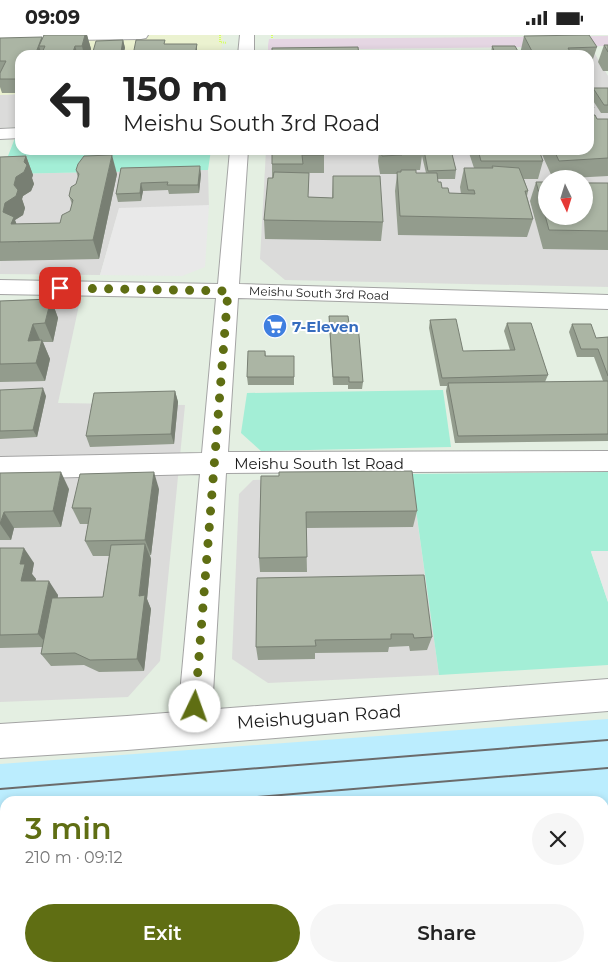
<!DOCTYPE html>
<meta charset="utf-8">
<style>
body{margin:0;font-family:Montserrat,sans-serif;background:#f6f6f6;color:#222;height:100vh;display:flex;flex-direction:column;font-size:19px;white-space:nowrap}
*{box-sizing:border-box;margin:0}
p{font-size:16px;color:#767676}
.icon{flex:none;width:28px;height:28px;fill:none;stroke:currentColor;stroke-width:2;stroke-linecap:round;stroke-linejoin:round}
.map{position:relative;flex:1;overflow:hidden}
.drawer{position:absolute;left:0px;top:761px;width:609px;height:176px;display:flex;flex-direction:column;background:#fff;border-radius:15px 15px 0 0;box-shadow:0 2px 8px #0003}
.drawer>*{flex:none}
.top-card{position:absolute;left:15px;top:15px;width:579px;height:105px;border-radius:15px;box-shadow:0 2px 8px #0003;background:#fff;color:#222;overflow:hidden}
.needle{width:32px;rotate:176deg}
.controls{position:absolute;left:538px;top:135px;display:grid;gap:10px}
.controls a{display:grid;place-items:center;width:55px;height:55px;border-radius:50%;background:#fff;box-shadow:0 2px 8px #0003;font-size:25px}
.pin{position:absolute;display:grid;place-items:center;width:42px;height:42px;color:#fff;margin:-21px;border-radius:10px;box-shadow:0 2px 8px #0006}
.me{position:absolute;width:55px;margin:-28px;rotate:3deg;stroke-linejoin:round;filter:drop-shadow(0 0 4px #0008)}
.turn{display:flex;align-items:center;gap:18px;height:105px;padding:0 25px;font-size:22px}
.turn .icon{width:65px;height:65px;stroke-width:2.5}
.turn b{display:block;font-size:35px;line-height:42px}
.round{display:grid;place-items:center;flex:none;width:52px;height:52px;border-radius:26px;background:#f6f6f6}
.summary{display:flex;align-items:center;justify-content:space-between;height:85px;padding:0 25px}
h1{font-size:30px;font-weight:600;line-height:38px;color:#5f6e13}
.action{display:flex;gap:10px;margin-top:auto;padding:10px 25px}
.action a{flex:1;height:58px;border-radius:30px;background:#5f6e13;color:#fff;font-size:20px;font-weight:600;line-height:58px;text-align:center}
.action a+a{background:#f6f6f6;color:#222}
.status{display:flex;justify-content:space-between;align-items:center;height:35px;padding:0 25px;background:#fff;direction:ltr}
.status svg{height:14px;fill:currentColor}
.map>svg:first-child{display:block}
</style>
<div class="status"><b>09:09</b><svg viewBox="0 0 49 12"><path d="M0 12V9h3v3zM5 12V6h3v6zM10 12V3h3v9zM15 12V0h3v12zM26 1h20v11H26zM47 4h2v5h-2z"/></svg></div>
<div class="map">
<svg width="608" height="937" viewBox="0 0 608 937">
<rect width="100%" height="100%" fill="#e4efe2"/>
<g fill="#dbdbda" fill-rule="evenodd">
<path d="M592,14L608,41V252L285,245L260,224L266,115H589V20H520L518,15ZM546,144H584V181H546Z"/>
<path d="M20,59V92L0,93V60Z"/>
<path d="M208,135L209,173L119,174L100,240L0,239L1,139Z"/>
<path d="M0,268L79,270L58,368L185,370L160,626L128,662L0,667Z"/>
<path d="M411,440L439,640L268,648L232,624L239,459L253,445Z"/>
</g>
<path fill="#ebf2d0" d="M0,0H223L221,20H20V59L0,60Z"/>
<g fill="#a3eed6">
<path d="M15,103H20V115H211L208,135L1,139Z"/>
<path d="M443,355L451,412L261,416L241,398L247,358Z"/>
<path d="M608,437V516L591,517L608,567V630L439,640L411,439Z"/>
</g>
<path fill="#bbedfe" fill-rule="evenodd" d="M608,684V937H0V729ZM5,766H604V932H5Z"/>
<g fill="#e9e9e9">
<path d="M209,170L205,232L182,241L100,240L119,173Z"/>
<path d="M591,516H608V567Z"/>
</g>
<path fill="#e5d6e3" d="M608,1V11L268,15V10L269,4H272Z"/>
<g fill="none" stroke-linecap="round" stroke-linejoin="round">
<g stroke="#a4a4a4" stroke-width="2">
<g id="minor">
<path d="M0,0H148L146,3L141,4L0,6Z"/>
<path d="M240,0H254V20H238Z"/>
<path d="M20,93V103L0,104V94Z"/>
<path d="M230,115H248L239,249L608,260V274L238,263L228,417L608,416V436L226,438L211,692L206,704L194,709L182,704L177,692L200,439L0,444V422L202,418L216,263L0,259V245L218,249Z"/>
</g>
</g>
<g stroke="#a4a4a4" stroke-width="2">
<path id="tertiary" d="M608,644V676L127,715L0,723V689L127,681Z"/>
</g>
<g stroke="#d5ff64" stroke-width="2" stroke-dasharray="1 1" stroke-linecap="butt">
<path d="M220,0V7L227,8"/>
<path d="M272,0V4"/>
</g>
<path stroke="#d5ff64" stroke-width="4" stroke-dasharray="3 3" stroke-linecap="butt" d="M26,937L27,932"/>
<use href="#minor" fill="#fff" fill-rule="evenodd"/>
<use href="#tertiary" fill="#fff" fill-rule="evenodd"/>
<g stroke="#6b6b6b" stroke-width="2">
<path d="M0,754L608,705"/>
<path d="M209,766L608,733"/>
<path d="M0,784L5,783"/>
</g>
</g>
<g fill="#939c8d" fill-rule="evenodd">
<path d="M44,0H87L91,14L89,20H20V58H2L0,52V3L42,4Z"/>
<path d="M524,1L597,12L591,30H589V20H520V19Z"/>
<path d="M123,5L125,13L123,20H92Z"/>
<path d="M165,9H197V20H133Z"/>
<path d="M604,10H608V36H603L598,27Z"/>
<path d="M492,11L520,20H491V18Z"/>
<path d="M593,53H608V78H601L590,61Z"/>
<path d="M589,64L594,73L592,80L597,84H608V141L553,144L540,115H589Z"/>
<path d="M272,115H451L456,135L455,144H438V147L442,153L449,158L461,159L460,152L464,133H474L468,115H539L543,126L538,144H524L528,156L527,161L533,184L527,202L398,200L395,156L397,139H380L378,126L379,117L324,118V138H309L308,162L332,163L333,141L383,187L381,206L265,204L264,185L272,143ZM422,121L426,138H416V135H420Z"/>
<path d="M26,121L33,140L32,143L34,149L31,156L23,161L22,164L25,173L23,180L15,185L16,189L60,188L70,176L72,169L69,161L76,149L78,143L76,135L117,139L99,224L0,226V122Z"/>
<path d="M121,133L201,139L199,158L169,159L168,155L143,156L141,166L118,167L116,159Z"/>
<path d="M536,147L608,148V215L543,214L530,166Z"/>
<path d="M51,264L58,283L53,307H43L50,324L45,346L0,347V266Z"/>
<path d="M329,281L349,289L363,347L362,354H348V350H333L329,289Z"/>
<path d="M430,285L463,316L510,315L504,296L507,288L548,340L545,347L603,346L594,322H577L569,297L572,289L596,303L608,302V406L455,408L446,356L447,351H440L429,293Z"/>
<path d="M265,316L266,321H294V350H248L247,342Z"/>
<path d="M0,355L46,361L37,402L0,404Z"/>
<path d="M175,356L178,367L174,409L90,412L86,401Z"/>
<path d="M0,438L69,454L61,492L14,493L11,505H0Z"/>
<path d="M261,441L417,476L413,492L306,493L307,537H260L259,523Z"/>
<path d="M159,454L151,520H150L151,524L147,564L151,574L144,636L99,637L84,630L51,631L41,619L42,612L0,613V513L34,528L32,539L36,544L35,546L58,560V563L103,562L109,521H93L85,506L88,489H80L72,473Z"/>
<path d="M257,543L432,602L427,615L410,616L409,611L389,612L388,617L315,618V624L258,625L256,612Z"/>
</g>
<g fill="#787f73">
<path d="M85,0H87L91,14L89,20H84L82,11Z"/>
<path d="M42,2L45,11H39L42,20H35Z"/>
<path d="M123,5L125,13L123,20H121V17Z"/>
<path d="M197,9V20H195Z"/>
<path d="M75,11L78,20H72Z"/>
<path d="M112,120L117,139L99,224L93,205Z"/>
<path d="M26,121L33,140L32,143L34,149L31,156L23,161L22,164L25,173L23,180L15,185L21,201L19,208L12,190L3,177L5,168L14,150L16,142L24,127Z"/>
<path d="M200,131L201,139L199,158L198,150Z"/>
<path d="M141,148L143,156L141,166L140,158Z"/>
<path d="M51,264L58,283L53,307L45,288Z"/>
<path d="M33,289L41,307L28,306Z"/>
<path d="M42,305L50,324L45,346L36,328Z"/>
<path d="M43,353L46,361L37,402L33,395Z"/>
<path d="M175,356L178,367L174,409L171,399Z"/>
<path d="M61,437L69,454L61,492L53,476Z"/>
<path d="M154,437L159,454L151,520L145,505Z"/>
<path d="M4,477L14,493L11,505L0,489Z"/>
<path d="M145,509L151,524L147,564L151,574L144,636L137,624L139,561Z"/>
<path d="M24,513L34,528L32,539L36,544L32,561L21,546L20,529Z"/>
<path d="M49,546L58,560L49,612L38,599Z"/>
</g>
<g fill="#abb5a4" stroke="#787f73">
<path d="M44,0H85L82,11H75L72,20H41L45,11H39Z"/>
<path d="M589,0L597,12L568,13L572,20H534L524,1Z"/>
<path d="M42,2L35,20H20V44H0V38L6,26H0V3Z"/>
<path d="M123,5L121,17H117L116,20H92L96,6Z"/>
<path d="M136,5H165L164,9H197L195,20H166L167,17H159V20H133Z"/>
<path d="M604,10H608V17Z"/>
<path d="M492,11H515L520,20H496Z"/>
<path d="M358,12L359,20H272V13Z"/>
<path d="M593,53H608V70H604Z"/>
<path d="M589,64L594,73H589Z"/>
<path d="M589,80H595L597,84H608V123L559,126L554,115H589Z"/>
<path d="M272,115H324V120H302L303,129H272Z"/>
<path d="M381,115H422L423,117H402V120L382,121Z"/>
<path d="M424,115H451L456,135L428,136Z"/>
<path d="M478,115H539L543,126H481Z"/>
<path d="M112,120L93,205L0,207V122L26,121L24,127L27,130L24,137L16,142L14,150L18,155L16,161L5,168L3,177L14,182L11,189L60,188L62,180L70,176L73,165L69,161L71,152L76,149L79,139L76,135L78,129L84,121Z"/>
<path d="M200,131L198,150H167L168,147L141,148L140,158L116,159L121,133Z"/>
<path d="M492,131L519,133L528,156H525L533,184L400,181L397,137H401V135H416V138H437L438,147H441L442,153H448L449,158L475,159L474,155H468L464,133H493Z"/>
<path d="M274,137L309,138L308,162L333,163V141H380L383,187L264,185L268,143H273Z"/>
<path d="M536,147H546V181H584V148H608V196L549,195Z"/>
<path d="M51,264L45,288L33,289L28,306L42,305L36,328L0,329V266Z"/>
<path d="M329,281H348L349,289H358L363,347H349V342H333Z"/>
<path d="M456,284L463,316L515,315L507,288H531L548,340L442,343L430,285Z"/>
<path d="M572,289H591L596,303L608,302V341L598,314H581Z"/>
<path d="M248,316H265V321H294V342H247Z"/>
<path d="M608,346V399L458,401L448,348Z"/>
<path d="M43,353L33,395L0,396V355Z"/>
<path d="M175,356L171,399L86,401L94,358Z"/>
<path d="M412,436L417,476L306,477L307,522L259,523L261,441H279V437Z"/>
<path d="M61,437L53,476L4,477L0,489V438Z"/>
<path d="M154,437L145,505L85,506L91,473H72L80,439Z"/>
<path d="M145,509L139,561L145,560L137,624L90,625L75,618L41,619L52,563L103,562L111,510Z"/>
<path d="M0,513H24L20,529H25L21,546H49L38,599L0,600Z"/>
<path d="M424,540L432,602L414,603L413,599H391V604L315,605L316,611L256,612L257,543Z"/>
</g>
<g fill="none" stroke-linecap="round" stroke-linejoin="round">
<path stroke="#5f6e13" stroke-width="9" stroke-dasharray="0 16.2" d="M60,253L228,256L195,672"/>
</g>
<defs>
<g id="supermarket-disc" transform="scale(1.25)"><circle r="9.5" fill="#3f7fe0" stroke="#fff"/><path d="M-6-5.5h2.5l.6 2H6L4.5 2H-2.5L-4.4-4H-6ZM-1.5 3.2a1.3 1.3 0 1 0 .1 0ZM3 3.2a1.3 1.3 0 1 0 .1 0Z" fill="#fff"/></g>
</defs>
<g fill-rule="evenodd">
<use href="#supermarket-disc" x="275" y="291"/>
</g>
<g text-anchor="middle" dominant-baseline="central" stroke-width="4" stroke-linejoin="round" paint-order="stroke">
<g font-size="12" fill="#1d1d1d" stroke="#fff">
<text transform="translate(319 258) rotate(2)">Meishu South 3rd Road</text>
</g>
<g font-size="15" font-weight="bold" fill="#366cbe" stroke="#fff" text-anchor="start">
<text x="292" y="291">7-Eleven</text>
</g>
<g font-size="15" fill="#1d1d1d" stroke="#fff">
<text x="319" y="428">Meishu South 1st Road</text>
</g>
<g font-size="18" fill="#1d1d1d" stroke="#fff">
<text transform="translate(319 682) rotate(-4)">Meishuguan Road</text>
</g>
</g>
</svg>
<div class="controls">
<a><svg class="needle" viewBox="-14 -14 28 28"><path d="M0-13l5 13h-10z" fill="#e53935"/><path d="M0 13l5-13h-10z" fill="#767676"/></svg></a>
</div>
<div class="pin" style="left:60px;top:253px;background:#d93025"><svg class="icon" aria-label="arrive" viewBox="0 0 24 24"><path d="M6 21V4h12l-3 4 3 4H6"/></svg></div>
<svg class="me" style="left:195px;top:672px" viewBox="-20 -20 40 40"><circle r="19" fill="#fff"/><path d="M0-13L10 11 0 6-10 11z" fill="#5f6e13"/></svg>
<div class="top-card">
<div class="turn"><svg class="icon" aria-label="left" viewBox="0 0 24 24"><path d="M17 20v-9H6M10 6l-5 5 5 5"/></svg><div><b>150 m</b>Meishu South 3rd Road</div></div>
</div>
<section class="drawer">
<div class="summary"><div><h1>3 min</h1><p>210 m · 09:12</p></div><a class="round"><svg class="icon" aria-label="close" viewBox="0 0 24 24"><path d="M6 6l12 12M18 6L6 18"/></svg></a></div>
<div class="action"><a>Exit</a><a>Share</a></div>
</section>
</div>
